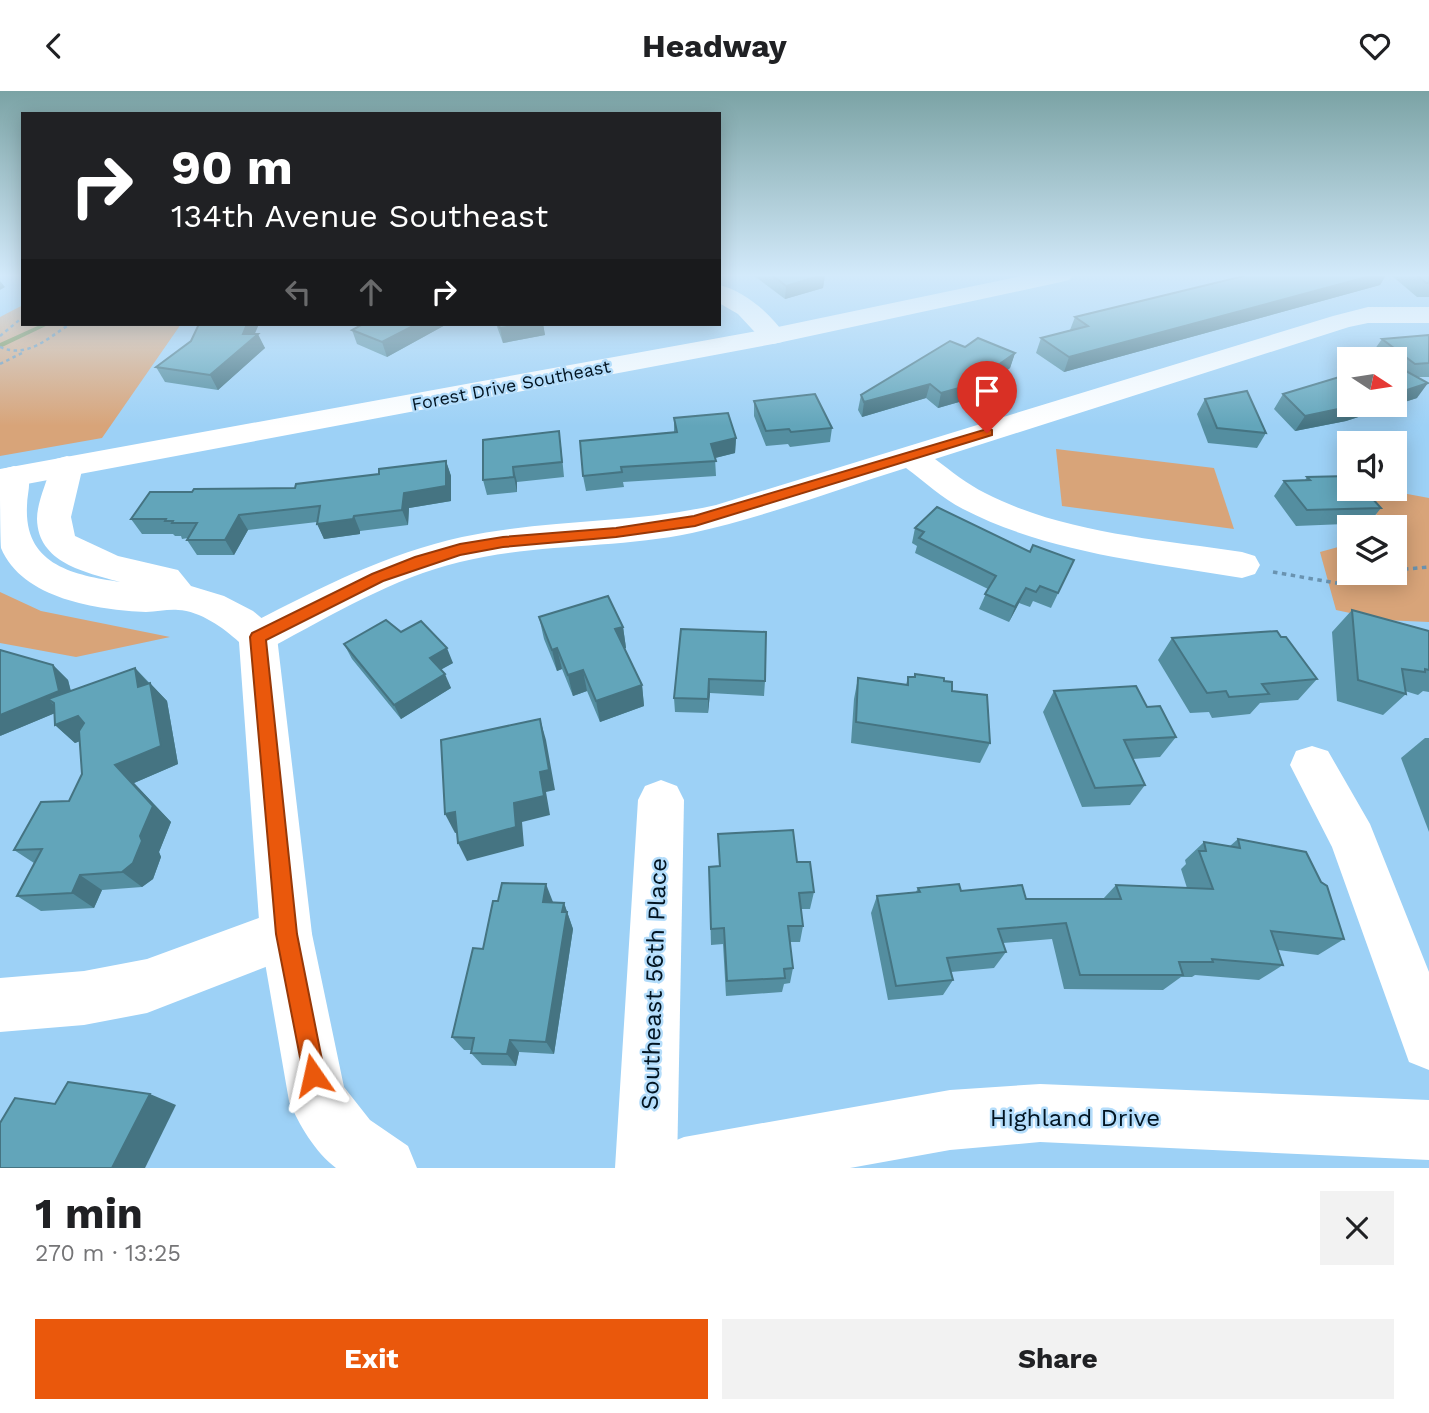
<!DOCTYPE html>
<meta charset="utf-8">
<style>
body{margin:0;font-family:"Work Sans",sans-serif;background:#f2f2f2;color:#202124;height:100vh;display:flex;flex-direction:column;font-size:26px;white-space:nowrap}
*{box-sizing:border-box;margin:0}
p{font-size:23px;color:#757577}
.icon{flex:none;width:38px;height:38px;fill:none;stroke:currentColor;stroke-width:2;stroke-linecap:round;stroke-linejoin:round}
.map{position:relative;height:1077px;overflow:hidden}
.details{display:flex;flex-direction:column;background:#fff;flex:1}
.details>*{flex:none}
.top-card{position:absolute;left:21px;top:21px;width:700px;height:214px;border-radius:0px;box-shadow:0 4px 18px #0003;background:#202124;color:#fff;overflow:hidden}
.needle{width:46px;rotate:102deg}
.buttons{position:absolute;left:1337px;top:256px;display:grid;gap:14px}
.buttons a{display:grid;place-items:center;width:70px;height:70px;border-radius:0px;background:#fff;box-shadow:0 4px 18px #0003;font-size:35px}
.pin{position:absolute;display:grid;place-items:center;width:60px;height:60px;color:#fff;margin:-72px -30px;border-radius:50% 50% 50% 0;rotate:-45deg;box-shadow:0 0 7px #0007}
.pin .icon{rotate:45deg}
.me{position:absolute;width:77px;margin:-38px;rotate:349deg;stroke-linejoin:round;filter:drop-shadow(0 0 5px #0008)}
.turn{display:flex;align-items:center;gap:24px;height:147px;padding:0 35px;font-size:32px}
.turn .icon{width:91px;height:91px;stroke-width:2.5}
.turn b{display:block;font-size:49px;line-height:60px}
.lanes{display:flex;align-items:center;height:66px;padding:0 35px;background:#0003;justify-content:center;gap:35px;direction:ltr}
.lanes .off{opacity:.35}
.round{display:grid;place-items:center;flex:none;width:74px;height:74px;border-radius:0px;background:#f2f2f2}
.headline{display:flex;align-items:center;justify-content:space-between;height:119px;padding:0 35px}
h1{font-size:42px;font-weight:700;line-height:52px}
.primary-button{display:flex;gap:14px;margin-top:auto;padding:14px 35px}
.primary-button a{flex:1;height:80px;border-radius:0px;background:#ea580c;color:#fff;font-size:28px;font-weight:700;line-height:80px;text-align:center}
.primary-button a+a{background:#f2f2f2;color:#202124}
header{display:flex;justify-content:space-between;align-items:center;height:91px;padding:0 35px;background:#fff;font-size:32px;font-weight:700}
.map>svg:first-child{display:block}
</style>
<header><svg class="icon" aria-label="back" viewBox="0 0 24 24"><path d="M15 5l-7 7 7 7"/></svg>Headway<svg class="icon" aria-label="heart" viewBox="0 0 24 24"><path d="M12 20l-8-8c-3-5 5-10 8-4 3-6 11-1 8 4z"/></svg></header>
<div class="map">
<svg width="1429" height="1077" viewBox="0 0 1429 1077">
<rect width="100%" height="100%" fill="#9dd1f6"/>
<g fill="#d8a479">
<path d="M23,214V233H181L102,347L0,365V226Z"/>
<path d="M1056,358L1214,377L1234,438L1062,415Z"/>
<path d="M1375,397L1429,407V531L1383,529L1336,519L1320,461L1349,453V481H1395V436H1377Z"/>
<path d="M0,501L41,520L170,546L76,566L0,552Z"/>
</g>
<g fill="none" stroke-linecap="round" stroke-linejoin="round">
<path fill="#798a41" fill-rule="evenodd" d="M42,233H50L0,257V252Z"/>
<g stroke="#6a93b0" stroke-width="2.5" stroke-dasharray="3.5 3.5" stroke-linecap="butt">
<path d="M0,245L23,226"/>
<path d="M0,256C27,268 48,247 70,233"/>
<path d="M0,273L24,261"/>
</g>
<g stroke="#6a93b0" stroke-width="3.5" stroke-dasharray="4.5 4.5" stroke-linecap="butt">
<path d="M1395,479L1429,476"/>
<path d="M1273,481L1336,492L1382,481"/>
</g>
<g fill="#fff" fill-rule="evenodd">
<path d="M719,194C745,200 771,223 786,245L782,251L773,253L764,251L738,223L719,212Z"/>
<path d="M1368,216H1429V232H1368L1349,236L935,368C951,380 967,393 985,402C1063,442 1156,448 1242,461L1255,465L1260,474L1255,483L1242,487C1148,471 1048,462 963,418C942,407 925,391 906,377C835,399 765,426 692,442C616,458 536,452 460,471C393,487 332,524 272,556L258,561L244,556L239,546L244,536C314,500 384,463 462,446C546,428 632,433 716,414L1333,225Z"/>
<path d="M1312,655L1328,660L1370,733L1429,881V979L1409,971L1332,756L1290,674L1296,660Z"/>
<path d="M661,689L677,695L684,709L677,1077H615L638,709L645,695Z"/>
<path d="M286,817L304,825L312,843L304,861L147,922L84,934L0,941V887L84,880L147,868Z"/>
</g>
<g fill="#fff" fill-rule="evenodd">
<path d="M67,365L78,368L83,375L71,426L75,445L118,465L178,479L191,495L224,505L253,520L272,536L277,546L312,843L344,996L370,1029L408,1055L417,1077H336C315,1061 299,1034 289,1010L260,843L239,551C224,537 200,520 178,519C168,518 157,521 146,521C98,519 22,508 1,457C0,444 0,398 0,382L3,378L14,375L25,378C33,389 27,401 27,415C24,474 73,484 120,491C85,481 38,472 37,428C37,411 47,391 51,375L56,368Z"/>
<path d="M1040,993L1429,1009V1069L1040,1051L950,1059L850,1077H653L662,1055L684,1046L950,999Z"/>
</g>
<path fill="#fff" fill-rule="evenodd" d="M1026,184H1073L1069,189L1061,191L773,253L0,398V378L773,237Z"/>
</g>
<g fill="#548ea0">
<path d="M753,184H825L823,197L785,208Z"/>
<path d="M1248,184H1386L1380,194L1064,281L1036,262L1041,247L1070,239L1075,226Z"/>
<path d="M1391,184H1429V206H1417Z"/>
<path d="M363,233H447L387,266L357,253L352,239Z"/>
<path d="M496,233H543L545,244L503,252Z"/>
<path d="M255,243L265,257L218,299L165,291L156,276L191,250Z"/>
<path d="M1429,244V286H1418L1417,307L1346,330L1295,340L1274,318L1283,303L1395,313V268H1379L1372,262L1382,248Z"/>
<path d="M965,256L1015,262L1010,277L966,309L938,317L926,307L862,326L858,319L861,304Z"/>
<path d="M1205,308L1266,342L1257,357L1208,352L1197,323Z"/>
<path d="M754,310L832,337L830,351L790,356L788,353L766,355L754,325Z"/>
<path d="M674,327L736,347L735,362L715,367L716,385L623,391L624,396L586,400L583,385L674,341Z"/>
<path d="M561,355L564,386L517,391V401L487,404L483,389Z"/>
<path d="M446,370L451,385V410L409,417L408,434L360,440V443L324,448L317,431L248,439L234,464H197L187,449L188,447L182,448L181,445H175L173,443H142L131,428L192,401L295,397L379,383Z"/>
<path d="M1307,386L1381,417L1369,432L1296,435L1274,405L1284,390L1305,389Z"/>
<path d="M915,437L1030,461L1074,469L1051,517L1033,510L1030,516L1019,512L1009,531L979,518L988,498L915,462L917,455L912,452Z"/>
<path d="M1352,519L1429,540V601L1423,600L1418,604L1405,600L1406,603L1383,624L1337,610L1332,541Z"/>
<path d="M539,526L623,536L626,557L624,558L642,594L644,615L600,631L587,600L573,605L562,578L557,580L544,548Z"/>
<path d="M681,538L765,590L764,605L710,602L708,622L675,621L674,607Z"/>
<path d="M401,541L453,572L441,578L451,597L401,628L352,568L344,553Z"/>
<path d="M1281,546L1317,588L1298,609L1260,612L1250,623L1212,627L1209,621L1190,622L1158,569L1172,547Z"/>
<path d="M53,574L68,589L71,600L135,577L167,610L178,673L134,692L171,731L159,761L161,766L153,788L142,796L102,799L94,817L41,820L17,805L34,772L14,759L69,710L82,683L80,650L75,652L55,634V622L0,645Z"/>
<path d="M915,583L944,590L952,600L990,652L980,672L851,652L854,608L858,587L906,594L908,586H914Z"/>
<path d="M1054,600L1147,616L1176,646L1160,666L1133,668L1145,694L1130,714L1082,716L1043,621Z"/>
<path d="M1425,647H1429V741L1401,667Z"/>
<path d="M718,743L797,771L814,801L810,818H801L803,835L800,851H790L793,877L790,892L784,893L782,901L726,905L723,853L711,854L709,776L719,775Z"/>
<path d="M1238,748L1344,848L1318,864L1278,859L1283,874L1259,889L1195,884L1192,886H1181L1163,899L1064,898L1052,848L1003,852L1006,861L994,877L951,881L953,889L943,904L888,909L871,822L877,805L916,801L918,797L961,800L1026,808H1103L1116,794L1187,797L1181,778L1186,773L1185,769L1204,751L1230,755Z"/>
<path d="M553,811L564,812L573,838L554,963L519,961L516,975L482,974L471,962V959H464L452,946L483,858Z"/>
</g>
<g fill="#457482">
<path d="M822,184H825L823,197L785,208L786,195Z"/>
<path d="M1374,184H1386L1380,194L1064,281L1069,266Z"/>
<path d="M0,190L5,196L0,199Z"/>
<path d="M247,233H259L253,247L258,243L265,257L218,299L210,284L243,243Z"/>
<path d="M417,233H447L387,266L382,251Z"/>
<path d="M528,233H543L545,244L503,252L500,237Z"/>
<path d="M1015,262L1010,277L966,309L938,317L941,302Z"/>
<path d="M1428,292L1417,307L1346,330L1295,340L1305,325L1362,313H1395V303Z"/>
<path d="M930,293L926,307L862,326L864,311Z"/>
<path d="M736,347L735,362L711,368V353Z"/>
<path d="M446,370L451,385V410L409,417L408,434L402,419L404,402Z"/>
<path d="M513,376L517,391V401L514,386Z"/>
<path d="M239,424L248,439L234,464L225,449Z"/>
<path d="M354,425L360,440V443L324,448L317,433Z"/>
<path d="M1026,497L1019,512L1009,531L1015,516Z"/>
<path d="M623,536L626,557L618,560L615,538Z"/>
<path d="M447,557L453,572L437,581L430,567Z"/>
<path d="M557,557L562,578L557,580L552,559Z"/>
<path d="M53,574L68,589L74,614L54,612L48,608L60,620L0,645V624Z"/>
<path d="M135,577L151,595L150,592L167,610L178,673L134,692L171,731L159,761L161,766L153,788L142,796L122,781L140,745L115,674L138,596Z"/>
<path d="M583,579L587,600L573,605L568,584Z"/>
<path d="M445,583L451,597L401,628L394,614Z"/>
<path d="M709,588L710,602L708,622V608Z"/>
<path d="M642,594L644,615L600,631L596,610Z"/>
<path d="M78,625L98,643L75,652L55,634Z"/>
<path d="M540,628L546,649L555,699L546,701L550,724L522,731L524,755L467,770L458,752L514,712L540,681Z"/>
<path d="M455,721L465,740L455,742L445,723Z"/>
<path d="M80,784L102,799L94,817L72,802Z"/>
<path d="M546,793L553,811L550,828L543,811Z"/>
<path d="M564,812L573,838L554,963L546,951Z"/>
<path d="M510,949L519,961L516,975L507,963Z"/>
<path d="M150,1003L176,1014L145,1077H112Z"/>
</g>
<g fill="#62a5ba" stroke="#457482" stroke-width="2">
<path d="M772,184H822L786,195Z"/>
<path d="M1248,184H1374L1069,266L1041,247L1088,235L1075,226Z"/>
<path d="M1417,184H1429V192H1426Z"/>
<path d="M199,233H247L243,243H258L210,284L156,276L191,250Z"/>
<path d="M363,233H417L382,251L352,239Z"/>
<path d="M498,233H528L500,237Z"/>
<path d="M1429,244V272L1415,273L1382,248Z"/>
<path d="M978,247L1015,262L970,294L941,302L930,293L864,311L861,304L950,250L965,256Z"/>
<path d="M1395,274L1428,292L1395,303Z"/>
<path d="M1349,283V313H1362L1305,325L1283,303Z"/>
<path d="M1247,300L1266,342L1217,337L1205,308Z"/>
<path d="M815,303L832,337L791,341L789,338L766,340L754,310Z"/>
<path d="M728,322L736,347L711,353L716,370L621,376L622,381L583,385L580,350L677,341L674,327Z"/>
<path d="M559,340L562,371L513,376L514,386L483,389V349Z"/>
<path d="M446,370V395L404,402L402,419L354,425L353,428L317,433L320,415L239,424L225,449H187L197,432H172L173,430H165L166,428H131L150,401H192L194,398L295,397L296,393L379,383V378Z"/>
<path d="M1349,385V397H1363L1381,417L1307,419L1284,390L1310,389L1307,386Z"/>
<path d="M937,416L1030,461L1033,454L1074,469L1058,502L1040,495L1036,501L1026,497L1015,516L985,503L996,485L919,447L924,441L915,437Z"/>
<path d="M608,505L623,536L615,538L642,594L596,610L583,579L568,584L557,557L552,559L539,526Z"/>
<path d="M1352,519L1429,540V579L1425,578V581L1402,578L1406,603L1358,589Z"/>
<path d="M386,529L401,541L421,530L447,557L430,567L445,583L394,614L344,553Z"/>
<path d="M681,538L766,541L765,590L709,588L708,608L674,607Z"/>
<path d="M1277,540L1281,546H1286L1317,588L1262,593L1269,603L1229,606L1226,600L1207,602L1172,547Z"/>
<path d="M0,559L53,574L59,600L0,624Z"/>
<path d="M135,577L138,596L150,592L161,655L115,674L153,715L140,745L142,750L133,772L122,781L80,784L72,802L17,805L42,758L14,759L41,711L69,710L82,683L79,640L84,632L78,625L55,634L54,612L48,608Z"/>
<path d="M915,583L944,587V590L952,591V600L987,604L990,652L856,631L858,587L908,594V586H915Z"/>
<path d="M1136,595L1147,616L1160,615L1176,646L1124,649L1145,694L1095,697L1054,600Z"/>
<path d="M540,628L549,679L540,681L544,705L514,712L516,736L458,752L455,721L445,723L441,649Z"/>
<path d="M793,739L797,771H810L814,801L799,802L803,835H788L793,877L784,878L785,887L727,890L724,837L711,838L709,776L720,775L718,743Z"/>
<path d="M1238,748L1306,761L1321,791L1327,795L1344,848L1271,840L1283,874L1212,868L1213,871H1179L1183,884H1080L1066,832L998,838L1006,861L947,867L953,889L896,895L877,805L920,801L918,797L959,793L961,800L1022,794L1026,808H1121L1116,794L1213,798L1199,760H1206L1204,751L1240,757Z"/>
<path d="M502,792L546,793L543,811L564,812L562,821H567L546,951L510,949L507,963L471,962L474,947L452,946L473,857L483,858L493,810H498Z"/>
<path d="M68,991L150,1003L112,1077H0V1032L15,1007L55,1013Z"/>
</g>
<linearGradient id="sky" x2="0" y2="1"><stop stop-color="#7ba3a5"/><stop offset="0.55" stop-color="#d3eafb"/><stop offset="1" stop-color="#d3eafb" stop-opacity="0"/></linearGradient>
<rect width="1429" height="335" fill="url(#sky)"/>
<path fill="#ea580c" stroke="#983908" stroke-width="2" d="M987,338L992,339V344L695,435L616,446L503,456L460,464L383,490L266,549L297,843L325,984L322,992L313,995L305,992L276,843L250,546L252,542L372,483L415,466L460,453L503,446L616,437L694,425Z"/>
<g text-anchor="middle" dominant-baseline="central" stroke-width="5" stroke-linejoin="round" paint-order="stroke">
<g font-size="18" fill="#021421" stroke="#b4ddfb">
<text transform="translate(511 294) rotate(-11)">Forest Drive Southeast</text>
</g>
<g font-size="24" fill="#021421" stroke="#b4ddfb">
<text transform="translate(654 893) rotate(-88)">Southeast 56th Place</text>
<text x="1075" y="1027">Highland Drive</text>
</g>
</g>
</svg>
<div class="buttons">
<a><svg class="needle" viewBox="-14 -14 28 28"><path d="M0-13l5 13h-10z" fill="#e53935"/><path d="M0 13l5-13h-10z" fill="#757577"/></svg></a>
<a><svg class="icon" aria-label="sound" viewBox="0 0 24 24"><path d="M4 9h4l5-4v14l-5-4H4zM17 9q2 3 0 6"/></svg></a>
<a><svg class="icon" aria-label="layers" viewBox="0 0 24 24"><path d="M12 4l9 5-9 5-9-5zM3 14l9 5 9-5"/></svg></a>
</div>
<div class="pin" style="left:987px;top:342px;background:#d93025"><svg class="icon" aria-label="arrive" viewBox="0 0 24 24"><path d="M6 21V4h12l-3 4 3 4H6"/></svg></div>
<svg class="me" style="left:313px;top:984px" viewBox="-20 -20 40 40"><path d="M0-17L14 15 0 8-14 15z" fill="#ea580c" stroke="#fff" stroke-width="4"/></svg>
<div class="top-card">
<div class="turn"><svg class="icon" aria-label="right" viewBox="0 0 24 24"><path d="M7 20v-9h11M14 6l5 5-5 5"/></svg><div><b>90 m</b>134th Avenue Southeast</div></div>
<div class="lanes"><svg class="icon off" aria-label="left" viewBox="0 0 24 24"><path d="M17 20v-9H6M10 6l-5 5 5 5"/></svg><svg class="icon off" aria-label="ahead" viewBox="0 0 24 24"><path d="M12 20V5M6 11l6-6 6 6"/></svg><svg class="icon" aria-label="right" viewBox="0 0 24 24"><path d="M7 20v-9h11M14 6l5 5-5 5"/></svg></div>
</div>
</div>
<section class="details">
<div class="headline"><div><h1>1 min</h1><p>270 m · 13:25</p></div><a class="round"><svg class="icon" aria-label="close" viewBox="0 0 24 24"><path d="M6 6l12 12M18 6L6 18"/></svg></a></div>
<div class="primary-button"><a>Exit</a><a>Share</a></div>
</section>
